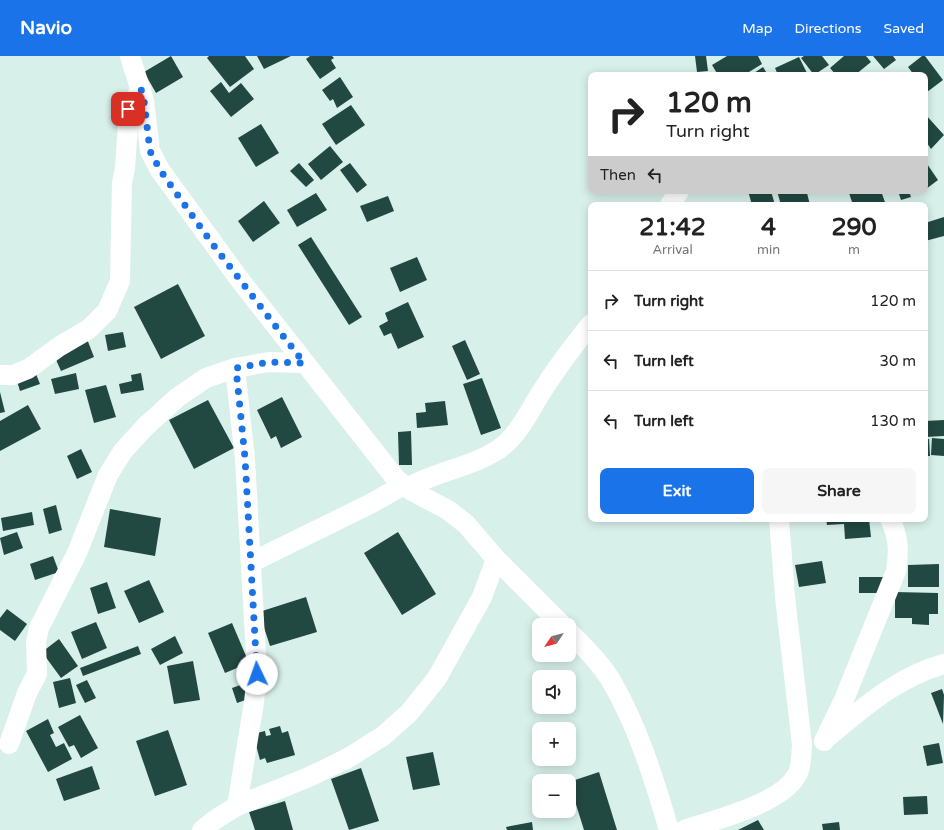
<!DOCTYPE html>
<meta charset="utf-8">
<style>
body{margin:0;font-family:"Varela Round",sans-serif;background:#f6f6f6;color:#222;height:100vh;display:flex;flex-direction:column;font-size:15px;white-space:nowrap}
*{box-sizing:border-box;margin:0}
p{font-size:13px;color:#767676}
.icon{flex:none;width:22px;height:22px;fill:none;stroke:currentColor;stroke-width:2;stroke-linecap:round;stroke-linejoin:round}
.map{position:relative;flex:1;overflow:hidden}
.details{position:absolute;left:588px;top:146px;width:340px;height:320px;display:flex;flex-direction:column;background:#fff;border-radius:8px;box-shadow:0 2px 10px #0003}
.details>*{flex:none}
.hud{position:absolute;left:588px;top:16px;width:340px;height:122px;border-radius:8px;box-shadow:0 2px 10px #0003;background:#fff;color:#222;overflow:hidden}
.needle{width:26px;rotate:235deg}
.tools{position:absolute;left:532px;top:562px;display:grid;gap:8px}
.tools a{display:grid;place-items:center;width:44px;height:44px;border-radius:8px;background:#fff;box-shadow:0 2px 10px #0003;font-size:20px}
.pin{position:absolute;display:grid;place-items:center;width:34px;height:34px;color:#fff;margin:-17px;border-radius:8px;box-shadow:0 2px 6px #0006}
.me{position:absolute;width:44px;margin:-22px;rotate:357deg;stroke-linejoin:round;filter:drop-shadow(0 0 3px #0008)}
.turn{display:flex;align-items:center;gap:14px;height:84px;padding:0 12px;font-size:18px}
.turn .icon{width:52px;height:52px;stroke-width:2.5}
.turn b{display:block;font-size:28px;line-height:34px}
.then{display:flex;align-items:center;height:38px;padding:0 12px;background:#0003;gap:8px;font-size:15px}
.eta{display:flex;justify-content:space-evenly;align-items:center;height:68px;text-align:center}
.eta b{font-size:24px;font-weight:800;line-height:28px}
.cta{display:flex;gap:8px;margin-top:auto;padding:8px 12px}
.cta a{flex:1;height:46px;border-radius:8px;background:#1a73e8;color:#fff;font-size:16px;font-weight:800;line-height:46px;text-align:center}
.cta a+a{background:#f6f6f6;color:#222}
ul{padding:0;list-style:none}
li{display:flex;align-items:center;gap:12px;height:60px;padding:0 12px;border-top:1px solid #e0e0e0}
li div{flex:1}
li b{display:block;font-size:15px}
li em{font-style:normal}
header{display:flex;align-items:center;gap:24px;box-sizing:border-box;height:56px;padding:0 20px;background:#1a73e8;color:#fff}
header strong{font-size:19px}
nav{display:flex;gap:22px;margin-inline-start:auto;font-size:14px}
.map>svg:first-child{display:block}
</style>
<header>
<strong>Navio</strong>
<nav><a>Map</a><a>Directions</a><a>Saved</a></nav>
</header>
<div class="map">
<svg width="944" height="774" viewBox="0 0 944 774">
<rect width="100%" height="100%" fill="#d8f0ea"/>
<g fill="#214841">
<path d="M171,0L183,21L156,37L144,16Z"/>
<path d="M209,0H245L254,13L230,31L207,2Z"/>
<path d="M257,0H291L264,13Z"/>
<path d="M310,0H332L334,2L331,4L336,12L320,23L306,3Z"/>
<path d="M695,0H706L708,15L697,16Z"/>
<path d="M727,0H758L762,8L744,19H718L712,9Z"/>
<path d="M804,0H822L829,9L814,19L801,2Z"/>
<path d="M844,0H866L871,6L855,19H836L830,12Z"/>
<path d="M873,0H893L896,4L884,13Z"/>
<path d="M922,0H925L943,24L927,36L925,34V19H914L908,11Z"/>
<path d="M799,1L808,19H778L775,12Z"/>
<path d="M763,11L768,19H751Z"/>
<path d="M340,21L353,41L337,52L333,43L330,45L322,34Z"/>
<path d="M221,26L229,37L241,27L254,43L231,61L210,35Z"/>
<path d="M351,49L365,69L336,89L322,68Z"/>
<path d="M925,58L944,79L931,93L927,87L925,89Z"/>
<path d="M261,68L279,97L256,111L238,82Z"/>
<path d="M330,90L343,106L321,124L308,108Z"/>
<path d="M925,105L938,124L926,133L925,131Z"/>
<path d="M299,107L314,124L306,131L290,115Z"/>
<path d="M350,107L367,129L357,137L340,114Z"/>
<path d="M748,135H771L775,149H752Z"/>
<path d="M777,135H799L800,138L807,137L810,149H781Z"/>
<path d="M854,135H881L886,149H853L849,137Z"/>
<path d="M898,135H909L911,141L901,144Z"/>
<path d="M316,137L327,154L297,171L287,154Z"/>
<path d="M388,140L394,155L367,166L360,150Z"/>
<path d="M264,145L280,167L253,186L238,165Z"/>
<path d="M944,161V180L925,185V167Z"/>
<path d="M311,181L362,261L349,269L298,189Z"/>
<path d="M417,201L427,224L400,236L390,212Z"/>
<path d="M178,228L205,280L161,303L134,251Z"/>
<path d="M408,246L424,281L398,293L391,277L384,280L379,270L388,265L385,257Z"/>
<path d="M123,276L126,291L108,295L105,279Z"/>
<path d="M87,283L94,301L61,315L53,297Z"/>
<path d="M465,284L480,318L467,324L452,290Z"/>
<path d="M76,317L79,333L55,338L51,323Z"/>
<path d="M141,317L144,334L121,338L119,328L132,325L131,319Z"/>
<path d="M36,318L40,328L20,335L17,325Z"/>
<path d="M482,322L501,372L481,379L463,328Z"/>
<path d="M106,329L116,361L94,367L85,334Z"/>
<path d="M0,336L5,356L0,357Z"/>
<path d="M282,341L302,381L281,392L276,380L271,383L257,354Z"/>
<path d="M208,344L234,392L194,413L169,364Z"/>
<path d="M445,345L448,369L417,372L416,357L426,356L425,347Z"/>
<path d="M28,349L41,373L0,395V365Z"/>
<path d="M944,364V380L925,381V365Z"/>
<path d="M411,375L412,409H399L398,376Z"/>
<path d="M932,382L944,383V400L931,399Z"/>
<path d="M925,383H929L930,400H925Z"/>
<path d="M81,393L92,416L77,423L67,400Z"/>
<path d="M56,449L62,474L49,478L43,453Z"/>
<path d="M110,453L161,462L155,500L104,491Z"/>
<path d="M32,456L34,469L3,475L1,462Z"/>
<path d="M826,463H869L871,481L845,483L844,468L827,469Z"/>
<path d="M17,476L23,492L4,499L0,482Z"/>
<path d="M398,476L436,538L402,559L364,497Z"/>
<path d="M53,500L59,516L35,524L30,508Z"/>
<path d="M822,505L826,527L799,531L795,509Z"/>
<path d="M939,508V531H908V509Z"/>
<rect x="859" y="521" width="25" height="16"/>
<path d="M149,524L164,556L139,567L124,535Z"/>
<path d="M107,526L116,552L98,558L90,532Z"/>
<path d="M895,536L938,537V558H929V569L912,568V562H895Z"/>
<path d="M306,541L317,576L270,590L259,556Z"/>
<path d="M7,553L27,568L15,585L0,574V562Z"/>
<path d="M96,566L107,592L82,603L71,576Z"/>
<path d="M232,567L249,607L225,617L208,577Z"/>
<path d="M175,580L183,597L160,609L151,593Z"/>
<path d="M59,583L78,610L61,622L42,596Z"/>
<path d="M138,590L141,598L83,620L80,612Z"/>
<path d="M193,605L200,644L174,648L167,610Z"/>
<path d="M70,622L76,647L59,652L53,626Z"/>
<path d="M87,624L96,642L85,647L76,629Z"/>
<path d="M246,627L251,642L237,647L232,632Z"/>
<path d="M942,633L944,639L943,668L931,637Z"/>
<path d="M80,659L98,692L81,702L74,689L69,691L58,671Z"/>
<path d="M48,663L54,677L50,679L56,691L64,687L72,703L48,716L26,675Z"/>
<path d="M280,670L282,677L288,675L295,699L267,707L265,702L260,704L253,678L265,675L266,680L271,679L269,673Z"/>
<path d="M168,674L187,729L155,740L136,685Z"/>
<path d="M939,687L943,707L927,710L923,690Z"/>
<path d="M433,696L440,729L413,734L406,701Z"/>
<path d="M92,710L100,733L64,745L56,723Z"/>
<path d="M361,712L379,765L349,774L331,723Z"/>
<path d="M599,716L617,774H584L569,726Z"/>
<path d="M927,740L928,758L904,759L903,741Z"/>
<path d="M285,745L293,774H255L249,756Z"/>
<path d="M758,764L764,774H738Z"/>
<path d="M532,766L533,774H507L506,771Z"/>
<path d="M839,766L840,774H823L822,768Z"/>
</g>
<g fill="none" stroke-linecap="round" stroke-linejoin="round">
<g stroke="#fff" stroke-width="20">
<path d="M130,0L144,45L150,95L160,114L240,224L396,423L412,435L448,454L466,468L496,503L562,569"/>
<path d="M670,149L679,135"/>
<path d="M235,312L245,403L257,618L254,646L237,750"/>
<path d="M0,319H13L28,313L60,290L89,273L107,255L120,225L122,127L125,112L129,53L141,33"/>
<path d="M407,432C435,415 471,412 499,393C520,378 530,353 544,332C558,310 574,289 591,268"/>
<path d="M252,506L370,448L404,429"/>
<path d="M569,576C585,592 602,608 613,628C638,671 655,726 669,774"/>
<path d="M829,680C864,651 899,620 944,608"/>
<path d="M824,685L843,646L896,515C899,496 899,481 890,463"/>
<path d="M9,688L27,637L37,618L36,586L39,572L77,497L108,419L123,395L146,370L178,341L206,322L235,312L269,306L304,307"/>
<path d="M202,774L216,763L237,750L309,721L348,702L383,680L409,657L437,622L482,541L496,503"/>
<path d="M684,774C715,764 781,748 797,719C802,710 801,699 802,689L785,541L779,463"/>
</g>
</g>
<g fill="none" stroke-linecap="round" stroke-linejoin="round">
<path stroke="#1a73e8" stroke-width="7" stroke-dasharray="0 12.6" d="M128,53L141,33L144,45L150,95L160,114L211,186L304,307L269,306L236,312L245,402L257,618"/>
</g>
</svg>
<div class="tools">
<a><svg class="needle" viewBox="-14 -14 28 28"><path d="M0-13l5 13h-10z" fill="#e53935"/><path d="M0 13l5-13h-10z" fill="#767676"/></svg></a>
<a><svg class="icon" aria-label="sound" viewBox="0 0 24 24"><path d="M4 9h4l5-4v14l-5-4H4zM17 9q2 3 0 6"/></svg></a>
<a>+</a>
<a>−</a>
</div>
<div class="pin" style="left:128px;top:53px;background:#d93025"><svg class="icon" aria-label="arrive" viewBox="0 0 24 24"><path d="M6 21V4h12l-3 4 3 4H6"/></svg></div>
<svg class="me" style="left:257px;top:618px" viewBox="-20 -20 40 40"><circle r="19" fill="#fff"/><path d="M0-13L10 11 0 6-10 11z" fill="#1a73e8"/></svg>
<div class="hud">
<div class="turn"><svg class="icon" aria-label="right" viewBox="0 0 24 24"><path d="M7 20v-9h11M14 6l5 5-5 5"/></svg><div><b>120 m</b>Turn right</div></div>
<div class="then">Then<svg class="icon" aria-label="left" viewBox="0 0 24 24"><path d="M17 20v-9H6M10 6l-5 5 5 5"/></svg></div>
</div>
<section class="details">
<div class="eta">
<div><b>21:42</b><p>Arrival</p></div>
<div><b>4</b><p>min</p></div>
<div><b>290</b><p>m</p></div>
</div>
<ul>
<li><svg class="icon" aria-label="right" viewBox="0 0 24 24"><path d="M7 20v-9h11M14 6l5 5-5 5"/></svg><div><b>Turn right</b></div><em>120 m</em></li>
<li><svg class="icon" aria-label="left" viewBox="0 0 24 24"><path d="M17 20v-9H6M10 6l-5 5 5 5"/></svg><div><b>Turn left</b></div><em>30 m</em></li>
<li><svg class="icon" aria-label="left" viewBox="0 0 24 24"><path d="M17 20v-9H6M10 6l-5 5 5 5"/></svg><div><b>Turn left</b></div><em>130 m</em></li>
</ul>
<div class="cta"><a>Exit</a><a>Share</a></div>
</section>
</div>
